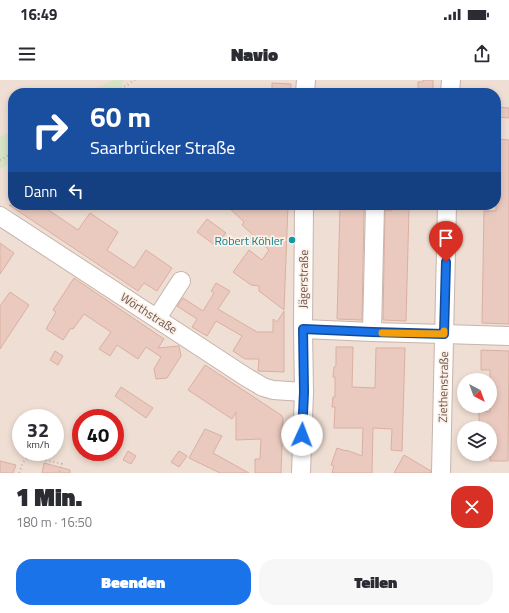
<!DOCTYPE html>
<html lang="de">
<meta charset="utf-8">
<style>
body{margin:0;font-family:"Titillium Web",sans-serif;background:#f7f7f7;color:#2b2b33;height:100vh;display:flex;flex-direction:column;font-size:15px;white-space:nowrap}
*{box-sizing:border-box;margin:0}
p{font-size:13px;color:#7c7c81}
.icon{flex:none;width:22px;height:22px;fill:none;stroke:currentColor;stroke-width:2;stroke-linecap:round;stroke-linejoin:round}
.map{position:relative;height:393px;overflow:hidden}
.side{display:flex;flex-direction:column;background:#fff;flex:1}
.side>*{flex:none}
.hud{position:absolute;left:8px;top:8px;width:493px;height:122px;border-radius:16px;box-shadow:0 2px 6px #0003;background:#1a4fa0;color:#fff;overflow:hidden}
.needle{width:26px;rotate:139deg}
.tools{position:absolute;left:457px;top:293px;display:grid;gap:8px}
.tools a{display:grid;place-items:center;width:40px;height:40px;border-radius:50%;background:#fff;box-shadow:0 2px 6px #0003;font-size:20px}
.speed{position:absolute;left:12px;top:329px;display:flex;gap:8px;font-size:20px;font-weight:700;text-align:center}
.speed>*{display:grid;place-content:center;width:52px;height:52px;border-radius:50%;background:#fff;box-shadow:0 2px 6px #0003;line-height:1}
.speed small{font-size:10px;font-weight:400}
.speed .limit{border:6px solid #d22;background:#fff;color:#111}
.pin{position:absolute;display:grid;place-items:center;width:34px;height:34px;color:#fff;margin:-41px -17px;border-radius:50% 50% 50% 0;rotate:-45deg;box-shadow:0 0 4px #0007}
.pin .icon{rotate:45deg}
.me{position:absolute;width:44px;margin:-22px;rotate:2deg;stroke-linejoin:round;filter:drop-shadow(0 0 3px #0008)}
.turn{display:flex;align-items:center;gap:14px;height:84px;padding:0 16px;font-size:18px}
.turn .icon{width:52px;height:52px;stroke-width:2.5}
.turn b{display:block;font-size:28px;line-height:34px}
.then{display:flex;align-items:center;height:38px;padding:0 16px;background:#0003;gap:8px;font-size:15px}
.round{display:grid;place-items:center;flex:none;width:42px;height:42px;border-radius:16px;background:#f7f7f7}
.summary{display:flex;align-items:center;justify-content:space-between;height:68px;padding:0 16px}
h1{font-size:24px;font-weight:800;line-height:30px}
.button{display:flex;gap:8px;margin-top:auto;padding:8px 16px}
.button a{flex:1;height:46px;border-radius:16px;background:#1a73e8;color:#fff;font-size:16px;font-weight:800;line-height:46px;text-align:center}
.button a+a{background:#f7f7f7;color:#2b2b33}
.status{display:flex;justify-content:space-between;align-items:center;height:28px;padding:0 20px;background:#fff;direction:ltr}
.status svg{height:11px;fill:currentColor}
header{display:flex;justify-content:space-between;align-items:center;height:52px;padding:0 16px;background:#fff;font-size:18px;font-weight:800}
.map>svg:first-child{display:block}
</style>
<div class="status"><b>16:49</b><svg viewBox="0 0 49 12"><path d="M0 12V9h3v3zM5 12V6h3v6zM10 12V3h3v9zM15 12V0h3v12zM26 1h20v11H26zM47 4h2v5h-2z"/></svg></div>
<header><svg class="icon" aria-label="menu" viewBox="0 0 24 24"><path d="M4 6h16M4 12h16M4 18h16"/></svg>Navio<svg class="icon" aria-label="share" viewBox="0 0 24 24"><path d="M12 15V3M7 8l5-5 5 5M5 13v7h14v-7"/></svg></header>
<div class="map">
<svg width="509" height="393" viewBox="0 0 509 393">
<rect width="100%" height="100%" fill="#f8ede4"/>
<path fill="#efded3" fill-rule="evenodd" d="M0,0H509V393H0ZM13,13H496V125H13ZM464,300H490V326H464ZM21,338H55V372H21ZM81,338H115V372H81ZM464,348H490V374H464Z"/>
<g fill="#d6e4c5">
<path d="M113,0H124L119,13H87Z"/>
<path d="M13,50V82L0,89V57Z"/>
</g>
<g fill="#eacabf" stroke="#daafa2">
<path d="M423,0H433V13H418V2H423Z"/>
<path d="M272,3L291,4V13H272Z"/>
<path d="M496,27L509,28V38L496,37Z"/>
<path d="M496,59L509,60V244L482,243L484,131H496Z"/>
<path d="M9,125H41L78,150L90,133L118,152L107,170L134,188L146,170L172,188L157,211L144,203L138,211Z"/>
<path d="M226,125H288L284,230L259,211V206L251,205L233,192L249,170L262,180L269,170L242,145L244,142Z"/>
<path d="M340,127L356,128V129L364,130L362,240L337,239Z"/>
<path d="M392,128L409,129L406,241L383,240L385,130L392,131Z"/>
<path d="M207,139L226,153L216,166L197,152Z"/>
<path d="M0,163L14,173L0,194Z"/>
<path d="M74,198L164,259L158,268L179,266L181,276L167,298L156,299L154,289L161,277L146,267L138,279L117,265L110,276L99,269L111,252L84,234L73,249L71,248L63,260L46,249L56,232L53,230Z"/>
<path d="M216,203L230,211L218,229L257,252H273V239L277,242L284,231V292L258,291L259,279H245L233,271L242,256L216,241L207,256L192,247L197,239L177,226L183,218L203,231L214,213L211,211Z"/>
<path d="M10,212L29,225L0,269V226Z"/>
<path d="M336,267H353L352,307L375,308L376,268H405L402,371L391,370L392,349L373,348L372,393H332L334,386L331,385L337,368L346,371V370L362,376L363,348H334L335,327H332L333,317H335V297H333L334,287L336,286Z"/>
<path d="M481,270L509,271L508,381H490V348H479V331L490,332V290H481Z"/>
<path d="M55,271L63,276L58,285L50,280Z"/>
<path d="M205,285L281,335L283,338L281,393H255V379H260L261,359L236,360V332L232,339L188,310Z"/>
<path d="M121,307L153,328L146,338L115,316Z"/>
<path d="M205,349L222,356L213,373L249,393H220L189,378Z"/>
<path d="M128,371L136,376L131,384L123,380Z"/>
<path d="M179,371L187,376L179,387L171,382Z"/>
<path d="M404,375L431,391V393H394Z"/>
<path d="M0,381L16,385L13,393H0Z"/>
<path d="M44,383L70,390V393H42Z"/>
</g>
<g fill="none" stroke-linecap="round" stroke-linejoin="round">
<g stroke="#c7b4ac" stroke-width="20">
<g id="minor">
<path d="M305,13L306,0"/>
<path d="M450,13L451,0"/>
<path d="M0,136L246,297L263,307L273,310L304,312"/>
<path d="M157,238L181,201"/>
<path d="M303,249L372,252L444,254L509,256"/>
<path d="M372,252L375,125"/>
<path d="M301,393L304,312L303,249L304,125"/>
<path d="M441,393L447,125"/>
</g>
</g>
<g stroke="#ceada3" stroke-width="2" stroke-dasharray="1 3" stroke-linecap="butt">
<path d="M114,13L135,0"/>
<path d="M0,80L13,73"/>
<path d="M19,393C22,386 23,378 31,377L62,384L59,393"/>
</g>
<use href="#minor" stroke="#fff" stroke-width="18"/>
</g>
<g fill="none" stroke-linecap="round" stroke-linejoin="round">
<g stroke="#114b97" stroke-width="10">
<path id="route" d="M302,355L304,312L303,249L372,252L444,254L446,182"/>
</g>
<use href="#route" stroke="#1a73e8" stroke-width="7"/>
<path stroke="#f59e0b" stroke-width="7" d="M382,253L444,254V251"/>
</g>
<circle fill="#0f9aa8" stroke="#fcf2e9" stroke-width="1.5" cx="292" cy="160" r="4"/>
<g text-anchor="middle" dominant-baseline="central" stroke-width="3.5" stroke-linejoin="round" paint-order="stroke">
<g font-size="12" fill="#0d838f" stroke="#fcf2e9" text-anchor="end">
<text x="284" y="160">Robert Köhler</text>
</g>
<g font-size="12" fill="#6d544d" stroke="#fcf2e9">
<text transform="translate(303 199) rotate(-89)">Jägerstraße</text>
<text transform="translate(149 233) rotate(33)">Wörthstraße</text>
<text transform="translate(443 307) rotate(-89)">Ziethenstraße</text>
</g>
</g>
</svg>
<div class="tools">
<a><svg class="needle" viewBox="-14 -14 28 28"><path d="M0-13l5 13h-10z" fill="#e53935"/><path d="M0 13l5-13h-10z" fill="#7c7c81"/></svg></a>
<a><svg class="icon" aria-label="layers" viewBox="0 0 24 24"><path d="M12 4l9 5-9 5-9-5zM3 14l9 5 9-5"/></svg></a>
</div>
<div class="speed"><div>32<small>km/h</small></div><div class="limit">40</div></div>
<div class="pin" style="left:446px;top:182px;background:#d93025"><svg class="icon" aria-label="arrive" viewBox="0 0 24 24"><path d="M6 21V4h12l-3 4 3 4H6"/></svg></div>
<svg class="me" style="left:302px;top:355px" viewBox="-20 -20 40 40"><circle r="19" fill="#fff"/><path d="M0-13L10 11 0 6-10 11z" fill="#1a73e8"/></svg>
<div class="hud">
<div class="turn"><svg class="icon" aria-label="right" viewBox="0 0 24 24"><path d="M7 20v-9h11M14 6l5 5-5 5"/></svg><div><b>60 m</b>Saarbrücker Straße</div></div>
<div class="then">Dann<svg class="icon" aria-label="left" viewBox="0 0 24 24"><path d="M17 20v-9H6M10 6l-5 5 5 5"/></svg></div>
</div>
</div>
<section class="side">
<div class="summary"><div><h1>1 Min.</h1><p>180 m · 16:50</p></div><a class="round" style="background:#d93025;color:#fff"><svg class="icon" aria-label="close" viewBox="0 0 24 24"><path d="M6 6l12 12M18 6L6 18"/></svg></a></div>
<div class="button"><a>Beenden</a><a>Teilen</a></div>
</section>
